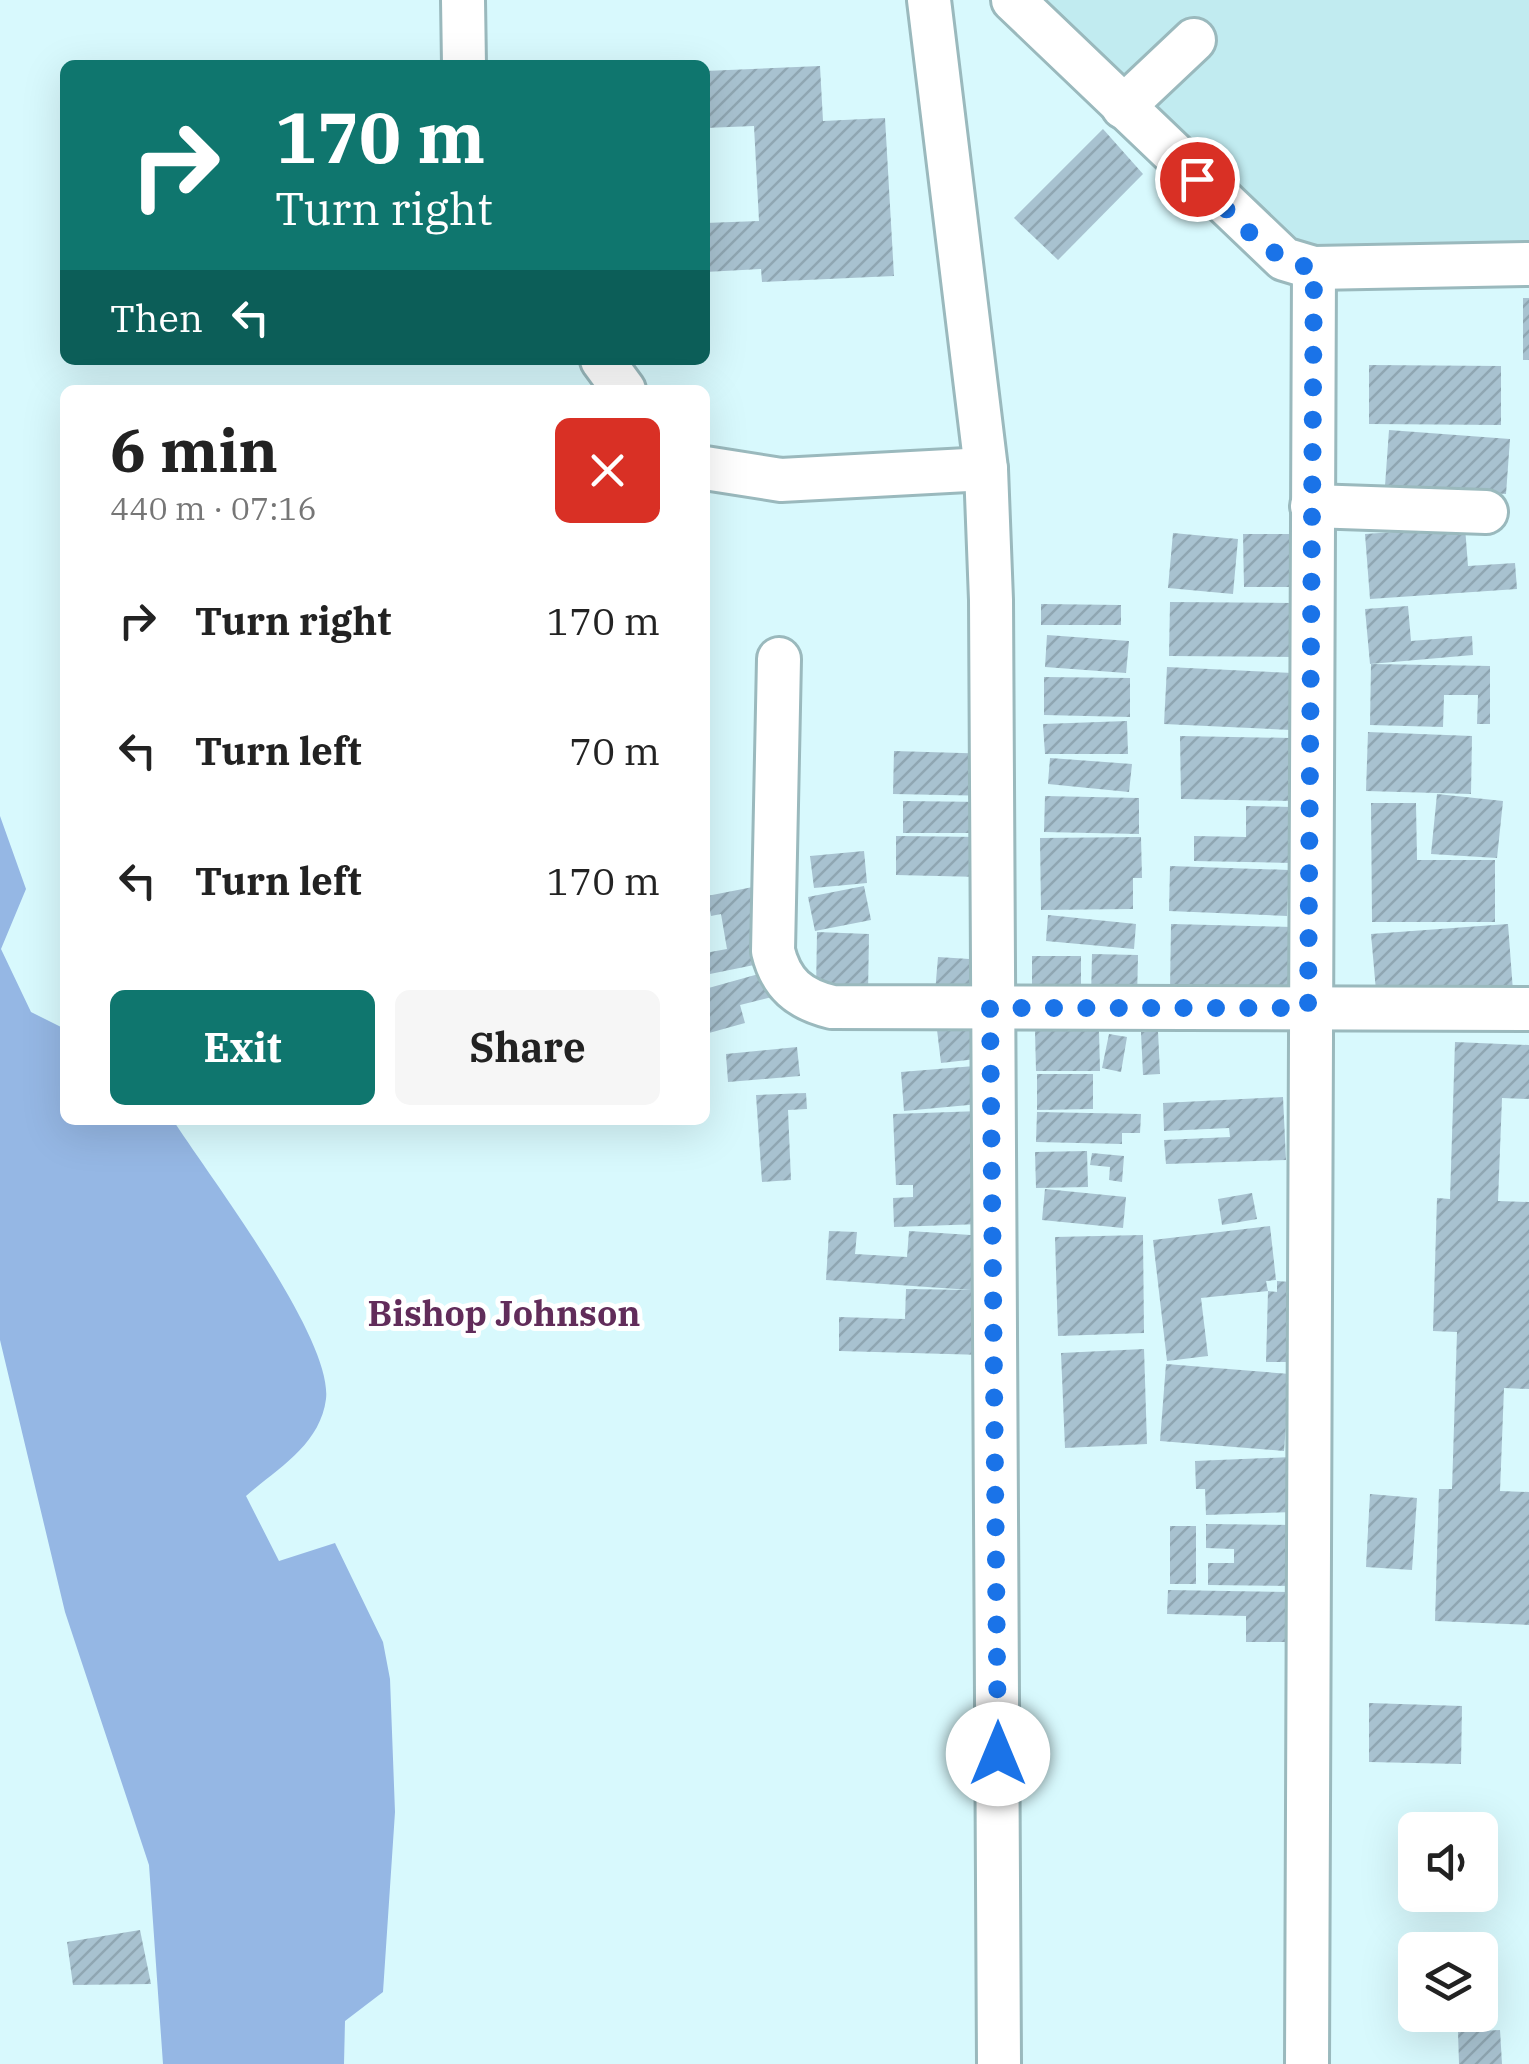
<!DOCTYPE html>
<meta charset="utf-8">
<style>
body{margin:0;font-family:"IBM Plex Serif",serif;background:#f6f6f6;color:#222;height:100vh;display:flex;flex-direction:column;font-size:38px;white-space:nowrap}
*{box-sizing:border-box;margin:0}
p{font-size:32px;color:#767676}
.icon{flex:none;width:55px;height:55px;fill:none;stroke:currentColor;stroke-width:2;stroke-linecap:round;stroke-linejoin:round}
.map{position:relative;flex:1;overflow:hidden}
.panel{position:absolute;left:60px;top:385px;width:650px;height:740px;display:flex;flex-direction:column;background:#fff;border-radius:15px;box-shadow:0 10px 40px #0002}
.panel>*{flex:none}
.hud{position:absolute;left:60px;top:60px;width:650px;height:305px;border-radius:15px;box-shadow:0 10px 40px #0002;background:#0f766e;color:#fff;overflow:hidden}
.tools{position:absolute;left:1398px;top:1812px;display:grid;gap:20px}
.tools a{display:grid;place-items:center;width:100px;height:100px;border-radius:15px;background:#fff;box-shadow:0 10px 40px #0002;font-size:50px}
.pin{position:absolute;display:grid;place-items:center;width:85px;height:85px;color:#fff;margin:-42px;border:5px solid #fff;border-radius:50%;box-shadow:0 2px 10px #0007}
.me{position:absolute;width:110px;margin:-55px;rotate:0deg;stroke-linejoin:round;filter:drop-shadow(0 0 8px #0008)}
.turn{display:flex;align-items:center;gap:35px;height:210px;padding:0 50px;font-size:45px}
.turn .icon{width:130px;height:130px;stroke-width:2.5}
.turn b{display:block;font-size:70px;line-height:85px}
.then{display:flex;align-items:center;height:95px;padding:0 50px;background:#0003;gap:20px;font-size:38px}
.round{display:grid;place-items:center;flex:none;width:105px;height:105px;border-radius:15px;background:#f6f6f6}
.headline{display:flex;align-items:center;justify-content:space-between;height:170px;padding:0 50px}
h1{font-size:60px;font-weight:700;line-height:75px}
.cta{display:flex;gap:20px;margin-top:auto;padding:20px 50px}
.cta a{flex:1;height:115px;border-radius:15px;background:#0f766e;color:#fff;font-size:40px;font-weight:700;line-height:115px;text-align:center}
.cta a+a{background:#f6f6f6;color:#222}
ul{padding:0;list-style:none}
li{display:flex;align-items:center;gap:30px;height:130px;padding:0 50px}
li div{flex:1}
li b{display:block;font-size:38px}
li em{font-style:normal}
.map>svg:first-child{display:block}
</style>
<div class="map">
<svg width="1529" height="2064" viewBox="0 0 1529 2064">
<defs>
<pattern id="building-hatch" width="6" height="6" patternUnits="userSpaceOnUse" patternTransform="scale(2.5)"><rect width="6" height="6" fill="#a8c2d0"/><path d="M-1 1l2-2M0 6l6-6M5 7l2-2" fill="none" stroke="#8fa6b2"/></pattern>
</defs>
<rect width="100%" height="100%" fill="#d8f9fd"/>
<path fill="#c1ebf0" d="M1039,0H1529V247L1313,248L1287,240Z"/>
<path fill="#95b7e4" d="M0,816L26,889L1,949L31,1012L65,1029V1120H173C209,1176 333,1338 326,1399C320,1445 278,1468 246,1496L279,1561L335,1543L383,1642L390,1679L395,1812L383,1992L345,2021L344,2064H163L149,1865L65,1612L0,1340Z"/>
<g fill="url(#building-hatch)">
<path d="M820,66L823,121L885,118L894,276L762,282L761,269L705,272V223L759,221L754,126L705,128V71Z"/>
<path d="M1103,129L1143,174L1058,260L1014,218Z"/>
<rect x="1523" y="298" width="6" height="62"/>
<path d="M1369,365L1501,366V425L1369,424Z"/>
<path d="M1389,430L1510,439L1506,494L1385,486Z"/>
<path d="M1465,527L1468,566L1515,563L1517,589L1370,599L1365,534Z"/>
<path d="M1173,533L1238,539L1233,594L1168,588Z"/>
<path d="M1243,534H1292L1293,587H1244Z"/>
<path d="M1170,602L1293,603V657L1169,656Z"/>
<path d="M1041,604L1121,605V625H1041Z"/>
<path d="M1408,606L1411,641L1472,636L1473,655L1370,664L1365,609Z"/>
<path d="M1047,635L1129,641L1126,673L1045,667Z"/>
<path d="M1371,664L1490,666V724H1477L1478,695H1444L1443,727L1370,725Z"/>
<path d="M1167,667L1293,673L1291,730L1164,724Z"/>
<path d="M1044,677L1130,678V717L1044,715Z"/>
<path d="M1127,721L1128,754H1045L1043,724Z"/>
<path d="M1368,732L1472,736L1471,794L1366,791Z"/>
<path d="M1180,736L1291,738L1292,801L1181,799Z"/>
<path d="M894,751L995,754V796L893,794Z"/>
<path d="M1050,758L1132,764L1129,792L1048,784Z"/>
<path d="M1437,794L1503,801L1497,858L1431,854Z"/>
<path d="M1045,796L1139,798V834L1044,832Z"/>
<path d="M903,801L984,802V833H903Z"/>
<path d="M1371,803H1416L1417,860H1495V922H1372Z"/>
<path d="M1246,806L1292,807V863L1194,861V836L1246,837Z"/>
<path d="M896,836L980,837V877L896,875Z"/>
<path d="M1141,837L1142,878H1133V909L1041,910L1040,838Z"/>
<path d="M864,851L867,883L814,888L810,856Z"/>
<path d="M1170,866L1289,870L1287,916L1169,911Z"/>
<path d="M864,886L871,920L815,931L808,897Z"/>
<path d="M753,887L769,962L705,975V953L727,949L721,914L711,916L707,896Z"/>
<path d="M1048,915L1136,924L1134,949L1046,941Z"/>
<path d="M1171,924L1294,927L1293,994L1170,991Z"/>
<path d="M1508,924L1513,991L1377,1002L1371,934Z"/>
<path d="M817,932L869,934L868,993L816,992Z"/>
<path d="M1092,954L1138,955L1137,1000L1091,999Z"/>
<path d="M1032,956H1081V998L1032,997Z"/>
<path d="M938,957L985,960L983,996L935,993Z"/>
<path d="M769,971L776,996L740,1005L745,1023L709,1033L705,989Z"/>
<path d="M981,1025L985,1058L941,1063L937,1030Z"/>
<path d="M1035,1031H1099L1100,1071H1036Z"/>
<path d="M1158,1031L1160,1074L1143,1075L1141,1032Z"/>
<path d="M1109,1034L1127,1037L1121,1072L1102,1068Z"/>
<path d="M1455,1042L1529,1045V1099L1502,1098L1498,1201L1529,1202V1389L1504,1388L1500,1491L1529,1492V1625L1435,1621L1439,1489H1452L1457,1332L1433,1331L1437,1198L1450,1199Z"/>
<path d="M797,1047L800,1076L728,1082L726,1054Z"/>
<path d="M987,1065L990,1103L904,1111L901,1072Z"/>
<path d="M1037,1074H1093V1109L1037,1110Z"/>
<path d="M806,1093L807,1109L788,1110L791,1180L762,1182L756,1095Z"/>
<path d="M1283,1097L1286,1160L1166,1164L1164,1140L1230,1137L1229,1128L1164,1131L1163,1103Z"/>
<path d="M981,1111V1224L894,1227L893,1198L913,1197V1185H896L893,1114Z"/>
<path d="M1037,1112L1141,1114L1140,1133H1122V1144L1036,1142Z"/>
<path d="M1087,1151L1088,1187L1036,1188L1035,1152Z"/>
<path d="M1092,1153L1124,1156L1122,1182L1109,1180L1110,1167L1090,1165Z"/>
<path d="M1045,1189L1126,1197L1123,1228L1042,1220Z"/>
<path d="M1252,1193L1257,1219L1222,1225L1218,1199Z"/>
<path d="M1270,1226L1276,1280L1266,1281L1268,1291L1201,1298L1208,1356L1167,1361L1153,1240Z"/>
<path d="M829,1231L857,1232L855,1254L907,1257L909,1231L986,1236L984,1355L839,1351V1317L905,1319L906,1289L971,1290L826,1280Z"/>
<path d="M1143,1235L1144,1333L1058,1336L1055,1237Z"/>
<path d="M1277,1281L1290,1282L1288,1362H1266L1268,1291L1277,1292Z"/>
<path d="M1144,1349L1147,1444L1065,1448L1061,1353Z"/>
<path d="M1166,1364L1290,1374L1284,1451L1160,1441Z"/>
<path d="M1291,1457L1294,1512L1206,1515L1205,1489H1196L1195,1461Z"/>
<path d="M1370,1494L1417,1498L1412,1570L1366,1567Z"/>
<path d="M1206,1524L1298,1525V1586L1208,1585V1563H1234V1549L1206,1548Z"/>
<rect x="1170" y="1526" width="26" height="58"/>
<path d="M1168,1590L1291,1592L1290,1642H1246V1616L1167,1614Z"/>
<path d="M1369,1703L1462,1706L1461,1764L1369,1762Z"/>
<path d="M140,1930L151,1984L73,1985L67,1942Z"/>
<path d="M1500,2030L1502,2064H1459L1458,2032Z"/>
</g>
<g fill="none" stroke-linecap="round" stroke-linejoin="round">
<g stroke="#9ab9bd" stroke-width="48">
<g id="minor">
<path d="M463,0L464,65"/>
<path d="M929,0L986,469L991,600L999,2064"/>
<path d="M1013,0L1284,259L1314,268L1529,264"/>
<path d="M1123,107L1194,40"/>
<path d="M602,360L624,390"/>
<path d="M705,468L781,480L986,469"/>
<path d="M1312,506L1486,512"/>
<path d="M779,659L773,951C781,984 799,999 832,1007L1529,1009"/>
<path d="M1307,2064L1314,268"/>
</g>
</g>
<use href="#minor" stroke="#fff" stroke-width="42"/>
</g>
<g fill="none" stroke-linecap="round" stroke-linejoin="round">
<path stroke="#1a73e8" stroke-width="18" stroke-dasharray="0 32.4" d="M998,1754L990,1008H1308L1314,268C1266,262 1231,211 1197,179"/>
</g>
<g text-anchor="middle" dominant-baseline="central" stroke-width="10" stroke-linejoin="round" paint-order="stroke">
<g font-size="35" font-weight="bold" fill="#612c5a" stroke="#fff">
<text x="504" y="1313">Bishop Johnson</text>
</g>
</g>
</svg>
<div class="tools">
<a><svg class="icon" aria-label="sound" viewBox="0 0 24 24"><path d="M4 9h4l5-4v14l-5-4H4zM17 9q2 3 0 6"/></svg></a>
<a><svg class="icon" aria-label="layers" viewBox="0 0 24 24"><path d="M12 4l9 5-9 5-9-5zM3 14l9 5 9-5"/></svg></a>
</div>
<div class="pin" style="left:1197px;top:179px;background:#d93025"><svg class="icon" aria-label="arrive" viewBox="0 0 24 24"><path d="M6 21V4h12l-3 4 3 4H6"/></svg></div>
<svg class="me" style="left:998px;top:1754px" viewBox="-20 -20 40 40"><circle r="19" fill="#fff"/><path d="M0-13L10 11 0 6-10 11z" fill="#1a73e8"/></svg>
<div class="hud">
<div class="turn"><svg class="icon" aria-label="right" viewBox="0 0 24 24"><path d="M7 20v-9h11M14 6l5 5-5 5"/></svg><div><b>170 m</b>Turn right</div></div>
<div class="then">Then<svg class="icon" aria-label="left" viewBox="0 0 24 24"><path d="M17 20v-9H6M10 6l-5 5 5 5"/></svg></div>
</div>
<section class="panel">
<div class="headline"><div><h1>6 min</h1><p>440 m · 07:16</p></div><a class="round" style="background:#d93025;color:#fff"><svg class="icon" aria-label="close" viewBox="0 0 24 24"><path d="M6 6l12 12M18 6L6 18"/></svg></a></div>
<ul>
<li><svg class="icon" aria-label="right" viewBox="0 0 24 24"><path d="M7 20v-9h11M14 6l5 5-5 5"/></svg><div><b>Turn right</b></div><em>170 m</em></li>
<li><svg class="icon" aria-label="left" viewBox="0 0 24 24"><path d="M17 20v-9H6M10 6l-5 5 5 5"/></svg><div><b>Turn left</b></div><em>70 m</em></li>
<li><svg class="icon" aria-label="left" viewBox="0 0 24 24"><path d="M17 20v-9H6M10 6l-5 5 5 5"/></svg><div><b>Turn left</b></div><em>170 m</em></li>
</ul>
<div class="cta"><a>Exit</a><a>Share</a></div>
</section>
</div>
